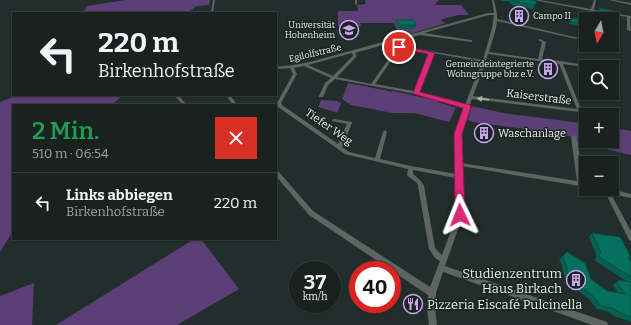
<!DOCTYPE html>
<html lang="de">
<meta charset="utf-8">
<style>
body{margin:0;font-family:Bitter,serif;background:#232a29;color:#f1f3f6;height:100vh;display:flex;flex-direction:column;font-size:15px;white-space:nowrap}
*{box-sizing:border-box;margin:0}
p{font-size:13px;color:#9fa4a5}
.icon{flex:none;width:22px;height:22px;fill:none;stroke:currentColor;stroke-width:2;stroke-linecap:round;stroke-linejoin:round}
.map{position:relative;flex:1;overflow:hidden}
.details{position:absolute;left:12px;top:104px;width:265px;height:136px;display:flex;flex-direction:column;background:#1a2220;border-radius:0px;box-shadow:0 1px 3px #0004,0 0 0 1px #383f3e}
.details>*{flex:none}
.guide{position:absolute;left:12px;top:12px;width:265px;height:84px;border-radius:0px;box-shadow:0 1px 3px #0004,0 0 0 1px #383f3e;background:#1a2220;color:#f1f3f6;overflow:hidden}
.needle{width:26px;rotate:190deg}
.tools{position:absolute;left:579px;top:12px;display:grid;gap:8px}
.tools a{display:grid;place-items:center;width:40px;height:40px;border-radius:0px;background:#1a2220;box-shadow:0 1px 3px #0004,0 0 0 1px #383f3e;font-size:20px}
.speed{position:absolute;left:289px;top:261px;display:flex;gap:8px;font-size:20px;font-weight:700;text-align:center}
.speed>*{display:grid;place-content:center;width:52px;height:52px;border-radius:50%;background:#1a2220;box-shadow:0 1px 3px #0004,0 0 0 1px #383f3e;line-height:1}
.speed small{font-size:10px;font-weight:400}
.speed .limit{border:6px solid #d22;background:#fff;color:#111}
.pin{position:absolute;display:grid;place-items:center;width:34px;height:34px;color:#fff;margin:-17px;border:2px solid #fff;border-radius:50%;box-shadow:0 1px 4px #0007}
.me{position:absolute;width:44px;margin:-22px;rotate:358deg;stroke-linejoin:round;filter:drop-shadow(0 0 3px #0008)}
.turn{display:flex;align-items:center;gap:14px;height:84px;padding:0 20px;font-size:18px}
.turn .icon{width:52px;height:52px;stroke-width:2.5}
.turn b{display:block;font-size:28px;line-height:34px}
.round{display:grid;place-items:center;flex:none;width:42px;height:42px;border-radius:0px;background:#232a29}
.summary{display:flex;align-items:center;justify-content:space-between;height:68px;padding:0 20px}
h1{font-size:24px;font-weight:600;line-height:30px;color:#1e9e55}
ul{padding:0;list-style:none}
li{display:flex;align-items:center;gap:12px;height:60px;padding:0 20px;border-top:1px solid #383f3e}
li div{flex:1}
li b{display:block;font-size:15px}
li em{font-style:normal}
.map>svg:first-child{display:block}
</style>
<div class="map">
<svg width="631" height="325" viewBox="0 0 631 325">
<rect width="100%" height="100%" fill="#222e2b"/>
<g fill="#5b3f76">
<path d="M125,0H210L209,5L197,6L187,13H83L87,6Z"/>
<path d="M365,0H439L434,5H461L469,15H458L440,20L446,23L400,37L394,23H360L361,26H338V11H358L357,5L366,4Z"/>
<path d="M348,83L389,91L390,92L393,91C408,94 423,98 439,101L438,102L456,108L449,122L414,113H392L351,105L342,99Z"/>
<path d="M18,95H123L111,105H13V231L0,252V102Z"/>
<path d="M321,100L337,101L341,103L337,113L335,112L318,107Z"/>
<path d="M472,106L503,113L581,123L584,139L562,135L563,138L533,130L472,122L468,120Z"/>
<path d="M612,128L631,131V155L589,145L588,141H612Z"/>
<path d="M194,239H201L239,289L177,325H56Z"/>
<path d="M34,283L32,325H0V296Z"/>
</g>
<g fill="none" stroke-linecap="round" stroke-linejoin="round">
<g fill="#5e6462" fill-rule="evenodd">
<path d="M213,0H215L213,13H211Z"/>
<path d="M355,0H357V5L355,4Z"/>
<path d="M492,0H494L497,14V19L578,38L576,39L497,21L496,28L489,52L538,59L542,42L538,40L540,39L546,42L542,59L560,61L592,66L594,67H586L563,64L581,109L579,112L472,99L461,130V163L577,181L571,137L574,135L577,137L583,182L586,183V187L461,166L463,215L445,266L604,321L607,322L608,325H592L443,272L436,293L435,309L437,325H429L427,309L428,295L309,215L276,176V170L278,171L313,211L430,287L440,261L435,258L429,249L418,186L417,183L408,176L407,175L408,169L345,154L278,107L277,103L293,74L290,68L276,69V67L293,65L310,62L488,13H494ZM489,15H494L492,28L483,60L388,44L420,35L472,42V40H471L424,33ZM383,45L397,47L371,84L337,77L356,57L357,56L355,53ZM400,48L429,53L414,91L375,84ZM352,53L353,56L333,76L308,65ZM433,53L482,62L468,97L465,105L418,92ZM488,54L559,64L577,109H576L473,96C478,82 484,68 488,54ZM304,66L331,78L325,83L319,96V97H323L328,85L335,79L416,94L465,108L457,130L456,174L411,166L380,159L387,132L385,130L383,132L375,158L349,152L342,147L352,123V122L334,119L332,120V121L347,124L338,144L282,105L281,103L297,74L294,68ZM413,170L456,178L457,215L442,255L435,248L424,186L421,181L413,174Z"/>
<path d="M534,0H540L591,9L594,0H596L594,10L631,16V18H630L631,31L627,30V17L594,11L592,19H588L591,11Z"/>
<path d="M609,0H614L631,3V5Z"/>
<path d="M174,95H178L187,105H183Z"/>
<path d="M226,95H230L237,105H233Z"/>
<path d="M598,189H611L631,194V198L611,194L631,231V241L629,240L605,192L599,191Z"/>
</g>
</g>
<g fill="#046051">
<path d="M501,0H530L537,1L533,9L512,5L508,1H501Z"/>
<path d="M599,8L614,17L612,20V19H597V13Z"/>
<path d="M571,18L579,23L578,25L569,24Z"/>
<path d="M396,20L416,25L415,29H400L396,24Z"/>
<path d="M592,233L631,257L629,259L631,263V322L614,316L607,311L597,309L589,299L566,281L561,263L559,261L562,257L607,291L618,293L613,286L615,283L619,280L626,281L594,260L597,257L589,237Z"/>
<path d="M407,298L421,306V308L411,310L406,300Z"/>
</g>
<path fill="#044e42" d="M421,306V308L411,310V309Z"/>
<g fill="#05705e" stroke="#044e42">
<path d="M512,0H530L537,1L535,5L513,1Z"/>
<path d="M599,8L615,11L614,17L599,14Z"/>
<path d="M571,18L580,19L579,23L570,22Z"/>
<path d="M396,20H413L416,25H400Z"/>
<path d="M592,233L620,237L631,257H628L631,263V277L598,256L601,253Z"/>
<path d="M567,252L585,263L591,279L607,291L626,294L617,283L619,280L631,282V317L619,312L612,308L601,306L593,296L570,278L564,259L562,257Z"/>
<path d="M416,296L421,306L411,309L407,298Z"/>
</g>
<defs><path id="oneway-solid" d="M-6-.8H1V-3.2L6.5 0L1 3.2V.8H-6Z"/></defs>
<use fill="#aab1af" href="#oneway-solid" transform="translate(483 99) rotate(-173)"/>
<path fill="#db2777" stroke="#8e194d" d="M399,45L435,53L420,92L470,105L471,107L462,134L465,215L464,218L460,219L456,218L455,215L454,134L463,108L414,94L413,93L428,54L397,48L396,47Z"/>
<defs>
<g id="building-ring" transform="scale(1)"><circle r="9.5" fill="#192421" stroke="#c8a5ee" stroke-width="1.5"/><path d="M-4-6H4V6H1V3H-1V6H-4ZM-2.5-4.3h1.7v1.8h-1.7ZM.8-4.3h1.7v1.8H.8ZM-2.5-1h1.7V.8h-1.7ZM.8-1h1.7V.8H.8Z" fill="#c8a5ee"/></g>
<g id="university-ring" transform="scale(1)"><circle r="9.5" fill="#192421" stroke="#c8a5ee" stroke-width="1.5"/><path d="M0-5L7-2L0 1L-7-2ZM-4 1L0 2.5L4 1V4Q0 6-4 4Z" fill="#c8a5ee"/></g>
<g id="restaurant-ring" transform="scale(1)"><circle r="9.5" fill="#192421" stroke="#c8a5ee" stroke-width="1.5"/><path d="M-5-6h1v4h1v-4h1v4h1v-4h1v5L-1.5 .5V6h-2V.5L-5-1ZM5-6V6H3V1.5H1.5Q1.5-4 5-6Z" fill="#c8a5ee"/></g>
</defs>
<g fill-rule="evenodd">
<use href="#building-ring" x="519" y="16"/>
<use href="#university-ring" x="349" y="30"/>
<use href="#building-ring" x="548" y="69"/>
<use href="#building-ring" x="484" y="133"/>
<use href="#building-ring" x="576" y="280"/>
<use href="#restaurant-ring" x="413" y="304"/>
</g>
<g text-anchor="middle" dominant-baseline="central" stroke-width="3" stroke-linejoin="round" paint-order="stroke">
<g font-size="9" fill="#e9f0ee" stroke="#192421" text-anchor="end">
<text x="533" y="16" text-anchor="start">Campo II</text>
<text x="335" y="25">Universität<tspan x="335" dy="10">Hohenheim</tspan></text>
<text x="534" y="64">Gemeindeintegrierte<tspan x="534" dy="10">Wohngruppe bhz e.V.</tspan></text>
</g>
<g font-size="9" fill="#e9f0ee" stroke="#192421">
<text transform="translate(315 53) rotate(-13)">Egilolfstraße</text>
</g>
<g font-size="11" fill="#e9f0ee" stroke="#192421">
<text transform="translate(539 97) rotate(7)">Kaiserstraße</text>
<text transform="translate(329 127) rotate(35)">Tiefer Weg</text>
</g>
<g font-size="11" fill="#e9f0ee" stroke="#192421" text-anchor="start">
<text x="498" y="133">Waschanlage</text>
</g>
<g font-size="13" fill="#e9f0ee" stroke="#192421" text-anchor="end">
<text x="562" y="273">Studienzentrum<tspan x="562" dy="15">Haus Birkach</tspan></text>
<text x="427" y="304" text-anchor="start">Pizzeria Eiscafé Pulcinella</text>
</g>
</g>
</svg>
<div class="tools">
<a><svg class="needle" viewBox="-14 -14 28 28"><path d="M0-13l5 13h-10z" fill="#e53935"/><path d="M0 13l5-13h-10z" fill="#9fa4a5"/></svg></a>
<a><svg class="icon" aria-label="search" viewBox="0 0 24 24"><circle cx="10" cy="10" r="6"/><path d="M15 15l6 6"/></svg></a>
<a>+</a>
<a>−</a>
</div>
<div class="speed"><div>37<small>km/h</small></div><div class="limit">40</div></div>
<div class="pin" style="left:399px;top:47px;background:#d93025"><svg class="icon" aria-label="arrive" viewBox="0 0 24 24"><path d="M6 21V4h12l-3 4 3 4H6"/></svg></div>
<svg class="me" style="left:460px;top:215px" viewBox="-20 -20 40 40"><path d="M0-17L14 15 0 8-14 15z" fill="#db2777" stroke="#fff" stroke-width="4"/></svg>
<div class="guide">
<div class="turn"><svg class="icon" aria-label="left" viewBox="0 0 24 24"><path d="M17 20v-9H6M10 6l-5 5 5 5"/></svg><div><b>220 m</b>Birkenhofstraße</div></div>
</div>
<section class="details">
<div class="summary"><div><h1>2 Min.</h1><p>510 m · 06:54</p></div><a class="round" style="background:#d93025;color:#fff"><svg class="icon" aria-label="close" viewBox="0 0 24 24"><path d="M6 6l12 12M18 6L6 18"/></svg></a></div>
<ul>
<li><svg class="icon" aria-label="left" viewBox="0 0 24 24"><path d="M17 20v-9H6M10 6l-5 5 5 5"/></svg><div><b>Links abbiegen</b><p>Birkenhofstraße</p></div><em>220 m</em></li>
</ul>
</section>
</div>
